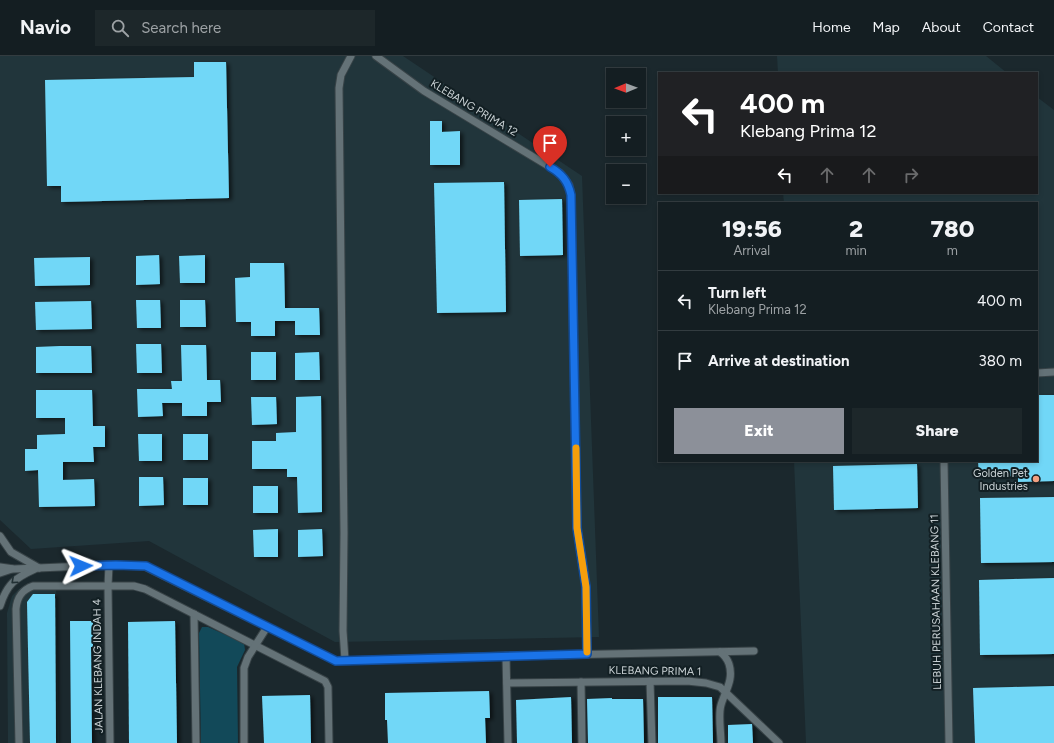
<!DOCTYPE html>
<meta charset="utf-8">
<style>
body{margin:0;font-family:Figtree,sans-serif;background:#1d272a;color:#f1f3f6;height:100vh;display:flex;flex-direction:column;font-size:15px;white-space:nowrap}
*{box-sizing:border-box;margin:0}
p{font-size:13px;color:#9da2a5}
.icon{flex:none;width:22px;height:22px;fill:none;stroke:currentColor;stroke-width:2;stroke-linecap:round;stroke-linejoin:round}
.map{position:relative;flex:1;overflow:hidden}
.details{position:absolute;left:658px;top:146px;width:380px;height:260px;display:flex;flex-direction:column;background:#141e22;border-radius:0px;box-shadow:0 2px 6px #0003,0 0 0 1px #333c40}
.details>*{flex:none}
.hud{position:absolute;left:658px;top:16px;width:380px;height:122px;border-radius:0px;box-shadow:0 2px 6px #0003,0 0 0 1px #333c40;background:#202124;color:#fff;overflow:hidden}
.needle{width:26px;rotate:269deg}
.fabs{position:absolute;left:606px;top:12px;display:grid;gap:8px}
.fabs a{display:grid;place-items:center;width:40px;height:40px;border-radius:0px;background:#141e22;box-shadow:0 2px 6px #0003,0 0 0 1px #333c40;font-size:20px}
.pin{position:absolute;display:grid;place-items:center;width:34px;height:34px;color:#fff;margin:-41px -17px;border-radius:50% 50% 50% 0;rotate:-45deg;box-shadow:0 0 4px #0007}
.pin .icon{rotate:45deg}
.me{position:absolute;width:44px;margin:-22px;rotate:88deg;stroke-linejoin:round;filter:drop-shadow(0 0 3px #0008)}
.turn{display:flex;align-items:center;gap:14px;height:84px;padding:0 16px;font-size:18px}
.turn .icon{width:52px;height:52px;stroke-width:2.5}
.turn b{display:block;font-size:28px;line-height:34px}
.lanes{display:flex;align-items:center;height:38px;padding:0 16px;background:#0003;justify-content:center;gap:20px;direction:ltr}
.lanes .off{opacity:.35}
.eta{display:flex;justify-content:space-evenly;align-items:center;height:68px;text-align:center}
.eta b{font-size:24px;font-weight:800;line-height:28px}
.primary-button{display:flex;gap:8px;margin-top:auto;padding:8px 16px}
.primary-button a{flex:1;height:46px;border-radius:0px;background:#8c9099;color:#fff;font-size:16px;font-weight:800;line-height:46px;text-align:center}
.primary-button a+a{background:#1d272a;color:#f1f3f6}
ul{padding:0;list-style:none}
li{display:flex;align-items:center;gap:12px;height:60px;padding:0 16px;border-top:1px solid #333c40}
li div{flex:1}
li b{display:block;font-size:15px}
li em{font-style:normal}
header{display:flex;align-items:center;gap:24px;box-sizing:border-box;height:56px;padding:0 20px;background:#141e22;border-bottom:1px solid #333c40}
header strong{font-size:19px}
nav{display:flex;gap:22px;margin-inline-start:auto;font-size:14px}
.search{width:280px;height:36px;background:#1d272a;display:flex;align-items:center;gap:10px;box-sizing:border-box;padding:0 14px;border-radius:0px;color:#9da2a5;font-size:15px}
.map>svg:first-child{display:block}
</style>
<header>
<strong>Navio</strong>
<div class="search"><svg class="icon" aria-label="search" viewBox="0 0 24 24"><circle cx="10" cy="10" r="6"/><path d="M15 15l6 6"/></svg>Search here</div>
<nav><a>Home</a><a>Map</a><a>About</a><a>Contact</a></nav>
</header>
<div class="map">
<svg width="1054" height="687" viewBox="0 0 1054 687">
<defs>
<filter id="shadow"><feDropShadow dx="3" dy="2" stdDeviation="2" flood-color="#0009"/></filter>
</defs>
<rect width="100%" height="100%" fill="#1b282d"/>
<g fill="#21353b">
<path d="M0,0H403L582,120L599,581L335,586L149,485L31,493L0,464Z"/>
<path d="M777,0H986L1007,17H778Z"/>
<path d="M1037,41L1054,54V687H806L794,405H1037V147H784L783,137H1037Z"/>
<path d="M29,527H56L59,687H8L7,557L12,540L19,533Z"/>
</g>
<path fill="#124959" d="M202,571H208L244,587L245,594L237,611L238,687H201L199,577Z"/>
<g fill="#71d7f7" filter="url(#shadow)">
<path d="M194,6H226L229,142L61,146V130H47L45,24L194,21Z"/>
<path d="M430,65H442V76L460,75V109H430Z"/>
<path d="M504,126L506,256L437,257L434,127Z"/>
<path d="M562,143L563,199L520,200L519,144Z"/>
<path d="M159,199L160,228L136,229V200Z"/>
<path d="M205,199V227H180L179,200Z"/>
<path d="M90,201V229L35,230L34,202Z"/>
<path d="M250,207H284L285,252H319L320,279H295V265H275V280H251V266H236L235,222L250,221Z"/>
<path d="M136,244H160L161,272H137Z"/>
<path d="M180,244H205L206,271H180Z"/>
<path d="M91,245L92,273L36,274L35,246Z"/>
<path d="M136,288H161L162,317H137Z"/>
<path d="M181,289H206L207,324H220L221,346H207V360H182V347H162L163,360L138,361L137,333H172L171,325H182Z"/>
<path d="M60,290H91L92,317H36V291Z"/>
<rect x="251" y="296" width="25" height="28"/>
<path d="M319,296L320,324H295V297Z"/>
<path d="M36,334H92L93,370H105V391H93L94,406H63V424L94,423L95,450L39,451L38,414L25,415V393H37V379L65,378V362H36Z"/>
<path d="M1037,339H1054V425L1018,426V420L979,421L978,405H1037Z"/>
<path d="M321,340L322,456L298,457L297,421H287V413H252V385H276V377L296,376V341Z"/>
<path d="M251,341H276L277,368L252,369Z"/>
<path d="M138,378H162V405H139Z"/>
<rect x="183" y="378" width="25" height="26"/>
<path d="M917,408L918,452L834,454L833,410Z"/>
<path d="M139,421H163L164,449L139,450Z"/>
<rect x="183" y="422" width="25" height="27"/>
<rect x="253" y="430" width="25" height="27"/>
<path d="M1054,441V506L981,507L980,442Z"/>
<path d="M278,473V501H254L253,474Z"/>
<path d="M322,473L323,500L298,501V474Z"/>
<path d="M1054,522V598L980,599L979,524Z"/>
<path d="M33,538H55L56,687H30L27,546Z"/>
<path d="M70,565H93V591H91L92,687H71Z"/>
<path d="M175,565L177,687H129L128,566Z"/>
<path d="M1054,630V687H975L973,632Z"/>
<path d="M489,635L490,662H485L486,687H388L387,664H385V637Z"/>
<path d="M310,639L311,687H264L262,640Z"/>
<path d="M571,641L572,687H517L516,644Z"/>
<path d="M658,641H712L713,687H658Z"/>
<path d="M612,642V643H643L644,687H588L587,643Z"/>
<path d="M752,668L753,687H728V669Z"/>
</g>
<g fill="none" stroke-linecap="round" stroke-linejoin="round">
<g stroke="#384347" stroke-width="9">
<g id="minor">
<path d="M376,0L424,35L560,117L569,129L571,139L577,472L586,531L587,598"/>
<path d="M1037,317L1054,316"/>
<path d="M944,405L949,687"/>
<path d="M0,480L11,496L39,512"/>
<path d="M109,509L108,530L110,687"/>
<path d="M0,511L14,513L109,509L144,510L336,605L506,600L754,595"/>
<path d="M0,517L12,513"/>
<path d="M0,550C7,528 15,522 35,513"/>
<path d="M194,558L196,687"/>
<path d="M720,596C724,599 727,602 729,608C734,624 725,635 721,649C718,659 721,676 721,687"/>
<path d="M506,600L508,687"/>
<path d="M345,604L343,575L344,477L339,32L341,19L351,0"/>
<path d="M650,625L652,687"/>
<path d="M581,626L582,687"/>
<path d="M507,627L687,625L706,627L720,631L779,687"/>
<path d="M19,687L16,553C17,541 22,534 33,530H134L145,533L325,625L328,631L329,687"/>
<path d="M244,687V612L248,601L267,571"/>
</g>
</g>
<use href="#minor" stroke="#647277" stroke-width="7"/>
</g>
<defs><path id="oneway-chevron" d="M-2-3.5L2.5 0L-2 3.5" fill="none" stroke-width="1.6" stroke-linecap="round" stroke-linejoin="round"/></defs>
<use stroke="#223034" href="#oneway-chevron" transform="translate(14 525) rotate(138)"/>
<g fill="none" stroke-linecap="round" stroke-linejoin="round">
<g stroke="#114b97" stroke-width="10">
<path id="route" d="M81,510L116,509L146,510L336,605L587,598L586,531L577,472L571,139C568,125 562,118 550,111"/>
</g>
<use href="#route" stroke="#1a73e8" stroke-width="7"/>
<path stroke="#f59e0b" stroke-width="7" d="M576,392L577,472L586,531L587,596"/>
</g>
<circle fill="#f3a081" stroke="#121f23" stroke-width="1.5" cx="1036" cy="423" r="4"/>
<g text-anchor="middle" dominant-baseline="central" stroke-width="4" stroke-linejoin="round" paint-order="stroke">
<g font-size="11" fill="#cbd3d6" stroke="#121f23">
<text transform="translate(474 52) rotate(31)">KLEBANG PRIMA 12</text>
<text transform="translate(936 546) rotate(-91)">LEBUH PERUSAHAAN KLEBANG 11</text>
<text transform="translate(98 610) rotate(-91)">JALAN KLEBANG INDAH 4</text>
<text transform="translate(655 615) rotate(1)">KLEBANG PRIMA 1</text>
</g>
<g font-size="11" fill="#cbd3d6" stroke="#121f23" text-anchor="end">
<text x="1028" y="417">Golden Pet<tspan x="1028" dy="13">Industries</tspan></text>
</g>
</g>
</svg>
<div class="fabs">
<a><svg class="needle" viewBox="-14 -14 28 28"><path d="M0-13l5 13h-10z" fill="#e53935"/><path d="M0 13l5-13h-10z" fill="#9da2a5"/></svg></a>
<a>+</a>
<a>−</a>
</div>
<div class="pin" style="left:550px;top:111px;background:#d93025"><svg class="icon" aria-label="arrive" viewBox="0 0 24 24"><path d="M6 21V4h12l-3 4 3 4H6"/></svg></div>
<svg class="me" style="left:81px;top:510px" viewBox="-20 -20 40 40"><path d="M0-17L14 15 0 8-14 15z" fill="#1a73e8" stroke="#fff" stroke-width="4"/></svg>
<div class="hud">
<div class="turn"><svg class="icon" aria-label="left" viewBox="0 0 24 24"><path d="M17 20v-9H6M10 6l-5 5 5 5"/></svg><div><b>400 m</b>Klebang Prima 12</div></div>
<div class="lanes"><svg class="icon" aria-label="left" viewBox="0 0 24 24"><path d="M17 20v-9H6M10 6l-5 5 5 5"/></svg><svg class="icon off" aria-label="ahead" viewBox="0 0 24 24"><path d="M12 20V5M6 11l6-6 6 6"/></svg><svg class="icon off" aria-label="ahead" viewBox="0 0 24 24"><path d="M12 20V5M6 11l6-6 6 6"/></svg><svg class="icon off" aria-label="right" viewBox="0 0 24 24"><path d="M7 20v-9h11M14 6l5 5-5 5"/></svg></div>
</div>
<section class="details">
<div class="eta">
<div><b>19:56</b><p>Arrival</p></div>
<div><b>2</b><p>min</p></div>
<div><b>780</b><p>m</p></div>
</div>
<ul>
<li><svg class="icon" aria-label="left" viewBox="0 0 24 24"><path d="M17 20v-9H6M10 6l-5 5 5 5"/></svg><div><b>Turn left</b><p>Klebang Prima 12</p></div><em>400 m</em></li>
<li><svg class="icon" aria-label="arrive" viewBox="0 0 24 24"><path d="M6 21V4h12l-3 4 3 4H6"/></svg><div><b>Arrive at destination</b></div><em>380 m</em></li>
</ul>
<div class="primary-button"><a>Exit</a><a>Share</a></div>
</section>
</div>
